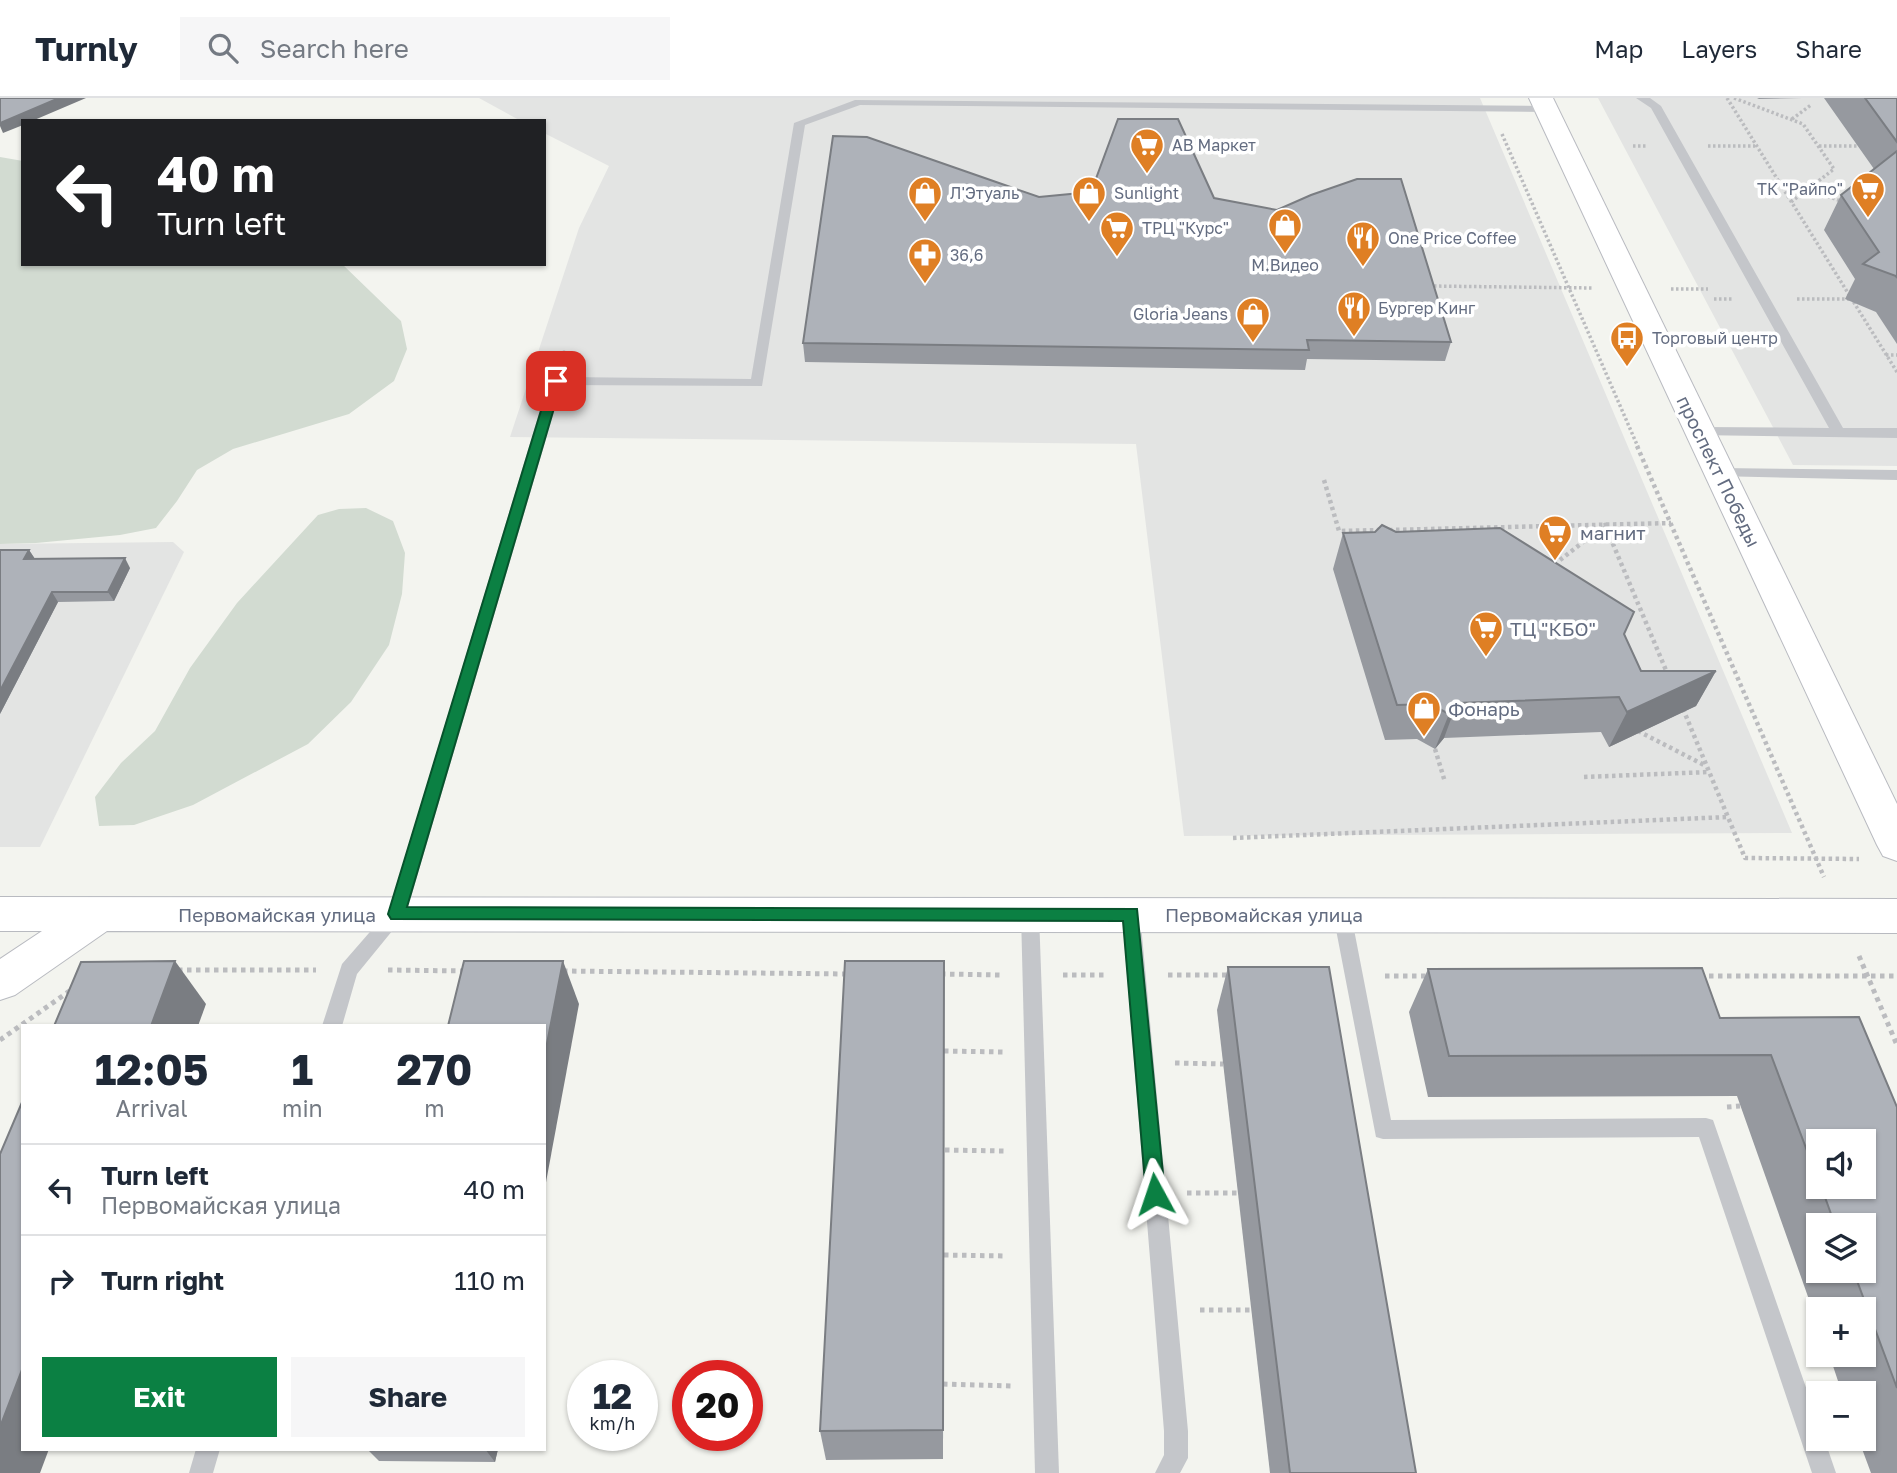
<!DOCTYPE html>
<meta charset="utf-8">
<style>
body{margin:0;font-family:"Golos Text",sans-serif;background:#f6f6f7;color:#1f2937;height:100vh;display:flex;flex-direction:column;font-size:26px;white-space:nowrap}
*{box-sizing:border-box;margin:0}
p{font-size:23px;color:#747a83}
.icon{flex:none;width:38px;height:38px;fill:none;stroke:currentColor;stroke-width:2;stroke-linecap:round;stroke-linejoin:round}
.map{position:relative;flex:1;overflow:hidden}
.sheet{position:absolute;left:21px;top:926px;width:525px;height:427px;display:flex;flex-direction:column;background:#fff;border-radius:0px;box-shadow:0 2px 5px #0004}
.sheet>*{flex:none}
.hud{position:absolute;left:21px;top:21px;width:525px;height:147px;border-radius:0px;box-shadow:0 2px 5px #0004;background:#202124;color:#fff;overflow:hidden}
.tools{position:absolute;left:1806px;top:1031px;display:grid;gap:14px}
.tools a{display:grid;place-items:center;width:70px;height:70px;border-radius:0px;background:#fff;box-shadow:0 2px 5px #0004;font-size:35px}
.speed{position:absolute;left:567px;top:1262px;display:flex;gap:14px;font-size:35px;font-weight:700;text-align:center}
.speed>*{display:grid;place-content:center;width:91px;height:91px;border-radius:50%;background:#fff;box-shadow:0 2px 5px #0004;line-height:1}
.speed small{font-size:18px;font-weight:400}
.speed .limit{border:10px solid #d22;background:#fff;color:#111}
.pin{position:absolute;display:grid;place-items:center;width:60px;height:60px;color:#fff;margin:-30px;border-radius:14px;box-shadow:0 4px 10px #0006}
.me{position:absolute;width:77px;margin:-38px;rotate:355deg;stroke-linejoin:round;filter:drop-shadow(0 0 5px #0008)}
.turn{display:flex;align-items:center;gap:24px;height:147px;padding:0 21px;font-size:32px}
.turn .icon{width:91px;height:91px;stroke-width:2.5}
.turn b{display:block;font-size:49px;line-height:60px}
.eta{display:flex;justify-content:space-evenly;align-items:center;height:119px;text-align:center}
.eta b{font-size:42px;font-weight:700;line-height:49px}
.primary-button{display:flex;gap:14px;margin-top:auto;padding:14px 21px}
.primary-button a{flex:1;height:80px;border-radius:0px;background:#0b8043;color:#fff;font-size:28px;font-weight:700;line-height:80px;text-align:center}
.primary-button a+a{background:#f6f6f7;color:#1f2937}
ul{padding:0;list-style:none}
li{display:flex;align-items:center;gap:21px;height:91px;padding:0 21px;border-top:2px solid #e0e1e3}
li div{flex:1}
li b{display:block;font-size:26px}
li em{font-style:normal}
header{display:flex;align-items:center;gap:42px;box-sizing:border-box;height:98px;padding:0 35px;background:#fff;border-bottom:2px solid #e0e1e3}
header strong{font-size:33px}
nav{display:flex;gap:38px;margin-inline-start:auto;font-size:24px}
.search{width:490px;height:63px;background:#f6f6f7;display:flex;align-items:center;gap:18px;box-sizing:border-box;padding:0 24px;border-radius:0px;color:#747a83;font-size:26px}
.map>svg:first-child{display:block}
</style>
<header>
<strong>Turnly</strong>
<div class="search"><svg class="icon" aria-label="search" viewBox="0 0 24 24"><circle cx="10" cy="10" r="6"/><path d="M15 15l6 6"/></svg>Search here</div>
<nav><a>Map</a><a>Layers</a><a>Share</a></nav>
</header>
<div class="map">
<svg width="1897" height="1375" viewBox="0 0 1897 1375">
<rect width="100%" height="100%" fill="#f3f4ef"/>
<g fill="#e3e4e3">
<path d="M479,0H1480L1792,735L1184,738L1136,346L510,339L579,130L609,68L544,35V23H521Z"/>
<path d="M1598,0H1897V368L1793,367Z"/>
<path d="M173,444L184,454L40,749H0V446Z"/>
</g>
<g fill="#d2dbd1">
<path d="M0,59L23,63V166H342L401,223L407,251L394,283L349,316L233,351L197,372L177,403L156,430L120,437L36,445L0,446Z"/>
<path d="M366,410L393,423L405,455L402,496L389,547L351,604L308,646L193,707L134,727L99,728L95,699L121,665L155,633L190,570L237,505L318,417L339,411Z"/>
</g>
<g fill="none" stroke-linecap="round" stroke-linejoin="round">
<g stroke="#b8bac0" stroke-width="2">
<g id="secondary">
<path d="M1529,0H1553L1897,706V763L1883,758L1877,747Z"/>
<path d="M0,799L1897,801V835L107,833L15,897L0,902V861L42,833H0Z"/>
</g>
</g>
<g stroke="#bbbcbf" stroke-width="3.5" stroke-dasharray="2.5 2.5" stroke-linecap="butt">
<path d="M1727,0L1897,274"/>
<path d="M1734,0L1803,26L1834,71L1791,104"/>
<path d="M1792,21L1811,7"/>
<path d="M1502,36L1638,349"/>
<path d="M1633,48H1647"/>
<path d="M1708,48H1755"/>
<path d="M1819,48H1859"/>
<path d="M1809,91L1843,104"/>
<path d="M1429,188L1592,190"/>
<path d="M1671,191H1708"/>
<path d="M1714,201H1732"/>
<path d="M1797,201H1851"/>
<path d="M1886,257H1897"/>
</g>
<g stroke="#bbbcbf" stroke-width="4.5" stroke-dasharray="3.5 3.5" stroke-linecap="butt">
<path d="M1637,348L1824,779"/>
<path d="M1324,382L1339,433L1380,432"/>
<path d="M1389,432L1671,425"/>
<path d="M1560,462L1605,427L1668,577"/>
<path d="M1683,611L1745,760L1859,761"/>
<path d="M1638,633L1706,668"/>
<path d="M1435,651L1445,684"/>
<path d="M1584,679L1709,674"/>
<path d="M1233,740L1728,719"/>
</g>
<g stroke="#bbbcbf" stroke-width="5" stroke-dasharray="4.5 4.5" stroke-linecap="butt">
<path d="M1859,858L1897,947"/>
<path d="M178,872H316"/>
<path d="M388,872L467,873"/>
<path d="M563,873L848,876"/>
<path d="M941,876L1002,877"/>
<path d="M1063,877H1104"/>
<path d="M1168,877H1230"/>
<path d="M1385,878H1429"/>
<path d="M1700,878H1897"/>
<path d="M0,942L71,892"/>
<path d="M944,953L1003,954"/>
<path d="M1175,965L1223,966"/>
<path d="M1727,1009L1740,1008"/>
<path d="M945,1052L1004,1053"/>
<path d="M1187,1095H1238"/>
<path d="M944,1157L1006,1158"/>
<path d="M1200,1212H1251"/>
<path d="M943,1286L1013,1288"/>
</g>
<g fill="#c4c6ca" fill-rule="evenodd">
<path d="M1636,0H1650L1661,8L1843,330H1897V340L1695,337L1693,334L1700,329L1829,330L1651,10Z"/>
<path d="M855,2L1546,8L1552,11L1546,14L860,7L805,27L762,288L562,287L406,816L357,876L342,928H322L342,866L389,812L557,256L564,252L571,256L564,279L751,281L794,25Z"/>
<path d="M1720,370L1897,372V382L1715,378L1713,375Z"/>
<path d="M1030,808L1037,811L1039,816L1059,1375H1035L1021,816L1023,811Z"/>
<path d="M1131,808L1138,811L1140,816L1188,1333V1360L1180,1375H1155L1164,1357V1333L1122,816L1124,811Z"/>
<path d="M1342,808L1349,811L1351,816L1391,1022L1706,1020L1713,1022L1818,1324V1340H1824L1836,1375H1812L1699,1039L1383,1041L1376,1039L1333,816L1335,811Z"/>
<path d="M196,1351H220L213,1375H189Z"/>
</g>
<use href="#secondary" fill="#fff" fill-rule="evenodd"/>
</g>
<g fill="#96999f" fill-rule="evenodd">
<path d="M1757,0H1802L1759,1Z"/>
<path d="M1824,0H1897V246L1876,214L1845,201L1855,181L1824,132L1841,97L1874,71Z"/>
<path d="M1039,99L1451,244L1445,263L1307,261L1305,272L805,264L803,245Z"/>
<path d="M1396,434L1624,536L1641,573H1716L1696,608L1609,649L1601,634L1444,640L1435,651L1417,641L1385,642L1333,471L1343,435Z"/>
<path d="M29,452L35,461L130,470L114,503L58,504L0,616Z"/>
<path d="M944,863L943,1361L826,1362L820,1333Z"/>
<path d="M1228,869L1416,1375H1270L1217,912Z"/>
<path d="M1428,871L1720,920L1897,1009V1375H1871L1858,1340H1864V1295H1842L1829,1256H1864V1211H1818V1227L1737,998L1428,999L1409,914ZM1818,1043L1864,1088H1818ZM1818,1127H1864V1172H1818Z"/>
<path d="M367,1351H498L495,1364L379,1363Z"/>
</g>
<g fill="#7a7d82">
<path d="M59,0H86L32,23H23V27L3,35L0,28V25Z"/>
<path d="M29,452L35,461H24Z"/>
<path d="M125,460L130,470L114,503L108,494Z"/>
<path d="M52,494L58,504L0,616V593Z"/>
<path d="M1716,573L1696,608L1609,649L1627,614Z"/>
<path d="M1457,605L1444,640L1435,651L1449,616Z"/>
<path d="M175,863L206,906L198,928H151Z"/>
<path d="M563,863L579,906L544,1095V961Z"/>
<path d="M23,1269V1351H49L40,1375H0V1329Z"/>
<path d="M485,1351H498L495,1364Z"/>
</g>
<g fill="#aeb2b9" stroke="#7a7d82" stroke-width="2">
<path d="M0,0H59L0,25Z"/>
<path d="M1865,0H1897V44Z"/>
<path d="M1118,21H1178L1214,100L1277,112L1311,97L1357,81H1401L1451,244L1307,242L1309,252L803,245L833,38L867,39L1039,99L1091,94Z"/>
<path d="M1897,53V180L1896,178L1863,166L1879,154L1841,97Z"/>
<path d="M1382,427L1396,434L1500,430L1634,514L1624,536L1641,573H1716L1627,614L1619,599L1457,605L1449,616L1430,606L1397,607L1343,435L1375,434Z"/>
<path d="M0,452H29L24,461L125,460L108,494H52L0,593Z"/>
<path d="M175,863L151,928H54L81,864Z"/>
<path d="M464,863H563L544,961V928H448Z"/>
<path d="M845,863H944L943,1332L820,1333Z"/>
<path d="M1228,869H1329L1416,1375H1290Z"/>
<path d="M1702,870L1720,920L1859,919L1897,1009V1290L1853,1172H1864V1127H1835L1821,1088H1864V1043H1818V1082L1771,957L1449,958L1428,871Z"/>
<path d="M23,1002V1269L0,1329V1056Z"/>
</g>
<path fill="#0b8043" stroke="#07532c" stroke-width="2" d="M556,279L562,283L407,809L1137,811L1165,1096L1162,1102L1155,1105L1149,1102L1146,1096L1123,823L391,821L388,816L550,283Z"/>
<defs>
<g id="supermarket-pin" transform="scale(1.75)"><path d="M0 17L-7.5 6A9.5 9.5 0 1 1 7.5 6Z" fill="#df7f24" stroke="#fff"/><path d="M-6-5.5h2.5l.6 2H6L4.5 2H-2.5L-4.4-4H-6ZM-1.5 3.2a1.3 1.3 0 1 0 .1 0ZM3 3.2a1.3 1.3 0 1 0 .1 0Z" fill="#fff"/></g>
<g id="shop-pin" transform="scale(1.75)"><path d="M0 17L-7.5 6A9.5 9.5 0 1 1 7.5 6Z" fill="#df7f24" stroke="#fff"/><path d="M-5-2.5h2.3a2.7 3.5 0 0 1 5.4 0H5L5.5 6h-11ZM-1.5-2.5h3a1.5 2.3 0 0 0-3 0Z" fill="#fff"/></g>
<g id="restaurant-pin" transform="scale(1.75)"><path d="M0 17L-7.5 6A9.5 9.5 0 1 1 7.5 6Z" fill="#df7f24" stroke="#fff"/><path d="M-5-6h1v4h1v-4h1v4h1v-4h1v5L-1.5 .5V6h-2V.5L-5-1ZM5-6V6H3V1.5H1.5Q1.5-4 5-6Z" fill="#fff"/></g>
<g id="pharmacy-pin" transform="scale(1.75)"><path d="M0 17L-7.5 6A9.5 9.5 0 1 1 7.5 6Z" fill="#df7f24" stroke="#fff"/><path d="M-2-6h4v4h4v4h-4v4h-4v-4h-4v-4h4Z" fill="#fff"/></g>
<g id="bus-pin" transform="scale(1.75)"><path d="M0 17L-7.5 6A9.5 9.5 0 1 1 7.5 6Z" fill="#df7f24" stroke="#fff"/><path d="M-5-6H5V4H4V6H2V4H-2V6H-4V4H-5ZM-3.5-4V0h7V-4ZM-3.5 1.2v1.5H-2V1.2ZM2 1.2v1.5H3.5V1.2Z" fill="#fff"/></g>
</defs>
<g fill-rule="evenodd">
<use href="#supermarket-pin" x="1147" y="47"/>
<use href="#supermarket-pin" x="1868" y="91"/>
<use href="#shop-pin" x="925" y="95"/>
<use href="#shop-pin" x="1089" y="95"/>
<use href="#shop-pin" x="1285" y="127"/>
<use href="#supermarket-pin" x="1117" y="130"/>
<use href="#restaurant-pin" x="1363" y="140"/>
<use href="#pharmacy-pin" x="925" y="157"/>
<use href="#restaurant-pin" x="1354" y="210"/>
<use href="#shop-pin" x="1253" y="216"/>
<use href="#bus-pin" x="1627" y="240"/>
<use href="#supermarket-pin" x="1555" y="434"/>
<use href="#supermarket-pin" x="1486" y="530"/>
<use href="#shop-pin" x="1424" y="610"/>
</g>
<g text-anchor="middle" dominant-baseline="central" stroke-width="7" stroke-linejoin="round" paint-order="stroke">
<g font-size="16" fill="#636c80" stroke="#fff" text-anchor="start">
<text x="1172" y="47">АВ Маркет</text>
<text x="1843" y="91" text-anchor="end">ТК "Райпо"</text>
<text x="950" y="95">Л'Этуаль</text>
<text x="1114" y="95">Sunlight</text>
<text x="1142" y="130">ТРЦ "Курс"</text>
<text x="1388" y="140">One Price Coffee</text>
<text x="950" y="157">36,6</text>
<text x="1285" y="167" text-anchor="middle">М.Видео</text>
<text x="1378" y="210">Бургер Кинг</text>
<text x="1228" y="216" text-anchor="end">Gloria Jeans</text>
<text x="1652" y="240">Торговый центр</text>
</g>
<g font-size="19" fill="#636c80" stroke="#fff">
<text transform="translate(1719 373) rotate(64)">проспект Победы</text>
<text x="277" y="816">Первомайская улица</text>
<text x="1264" y="816">Первомайская улица</text>
</g>
<g font-size="19" fill="#636c80" stroke="#fff" text-anchor="start">
<text x="1580" y="434">магнит</text>
<text x="1510" y="530">ТЦ "КБО"</text>
<text x="1448" y="610">Фонарь</text>
</g>
</g>
</svg>
<div class="tools">
<a><svg class="icon" aria-label="sound" viewBox="0 0 24 24"><path d="M4 9h4l5-4v14l-5-4H4zM17 9q2 3 0 6"/></svg></a>
<a><svg class="icon" aria-label="layers" viewBox="0 0 24 24"><path d="M12 4l9 5-9 5-9-5zM3 14l9 5 9-5"/></svg></a>
<a>+</a>
<a>−</a>
</div>
<div class="speed"><div>12<small>km/h</small></div><div class="limit">20</div></div>
<div class="pin" style="left:556px;top:283px;background:#d93025"><svg class="icon" aria-label="arrive" viewBox="0 0 24 24"><path d="M6 21V4h12l-3 4 3 4H6"/></svg></div>
<svg class="me" style="left:1155px;top:1096px" viewBox="-20 -20 40 40"><path d="M0-17L14 15 0 8-14 15z" fill="#0b8043" stroke="#fff" stroke-width="4"/></svg>
<div class="hud">
<div class="turn"><svg class="icon" aria-label="left" viewBox="0 0 24 24"><path d="M17 20v-9H6M10 6l-5 5 5 5"/></svg><div><b>40 m</b>Turn left</div></div>
</div>
<section class="sheet">
<div class="eta">
<div><b>12:05</b><p>Arrival</p></div>
<div><b>1</b><p>min</p></div>
<div><b>270</b><p>m</p></div>
</div>
<ul>
<li><svg class="icon" aria-label="left" viewBox="0 0 24 24"><path d="M17 20v-9H6M10 6l-5 5 5 5"/></svg><div><b>Turn left</b><p>Первомайская улица</p></div><em>40 m</em></li>
<li><svg class="icon" aria-label="right" viewBox="0 0 24 24"><path d="M7 20v-9h11M14 6l5 5-5 5"/></svg><div><b>Turn right</b></div><em>110 m</em></li>
</ul>
<div class="primary-button"><a>Exit</a><a>Share</a></div>
</section>
</div>
